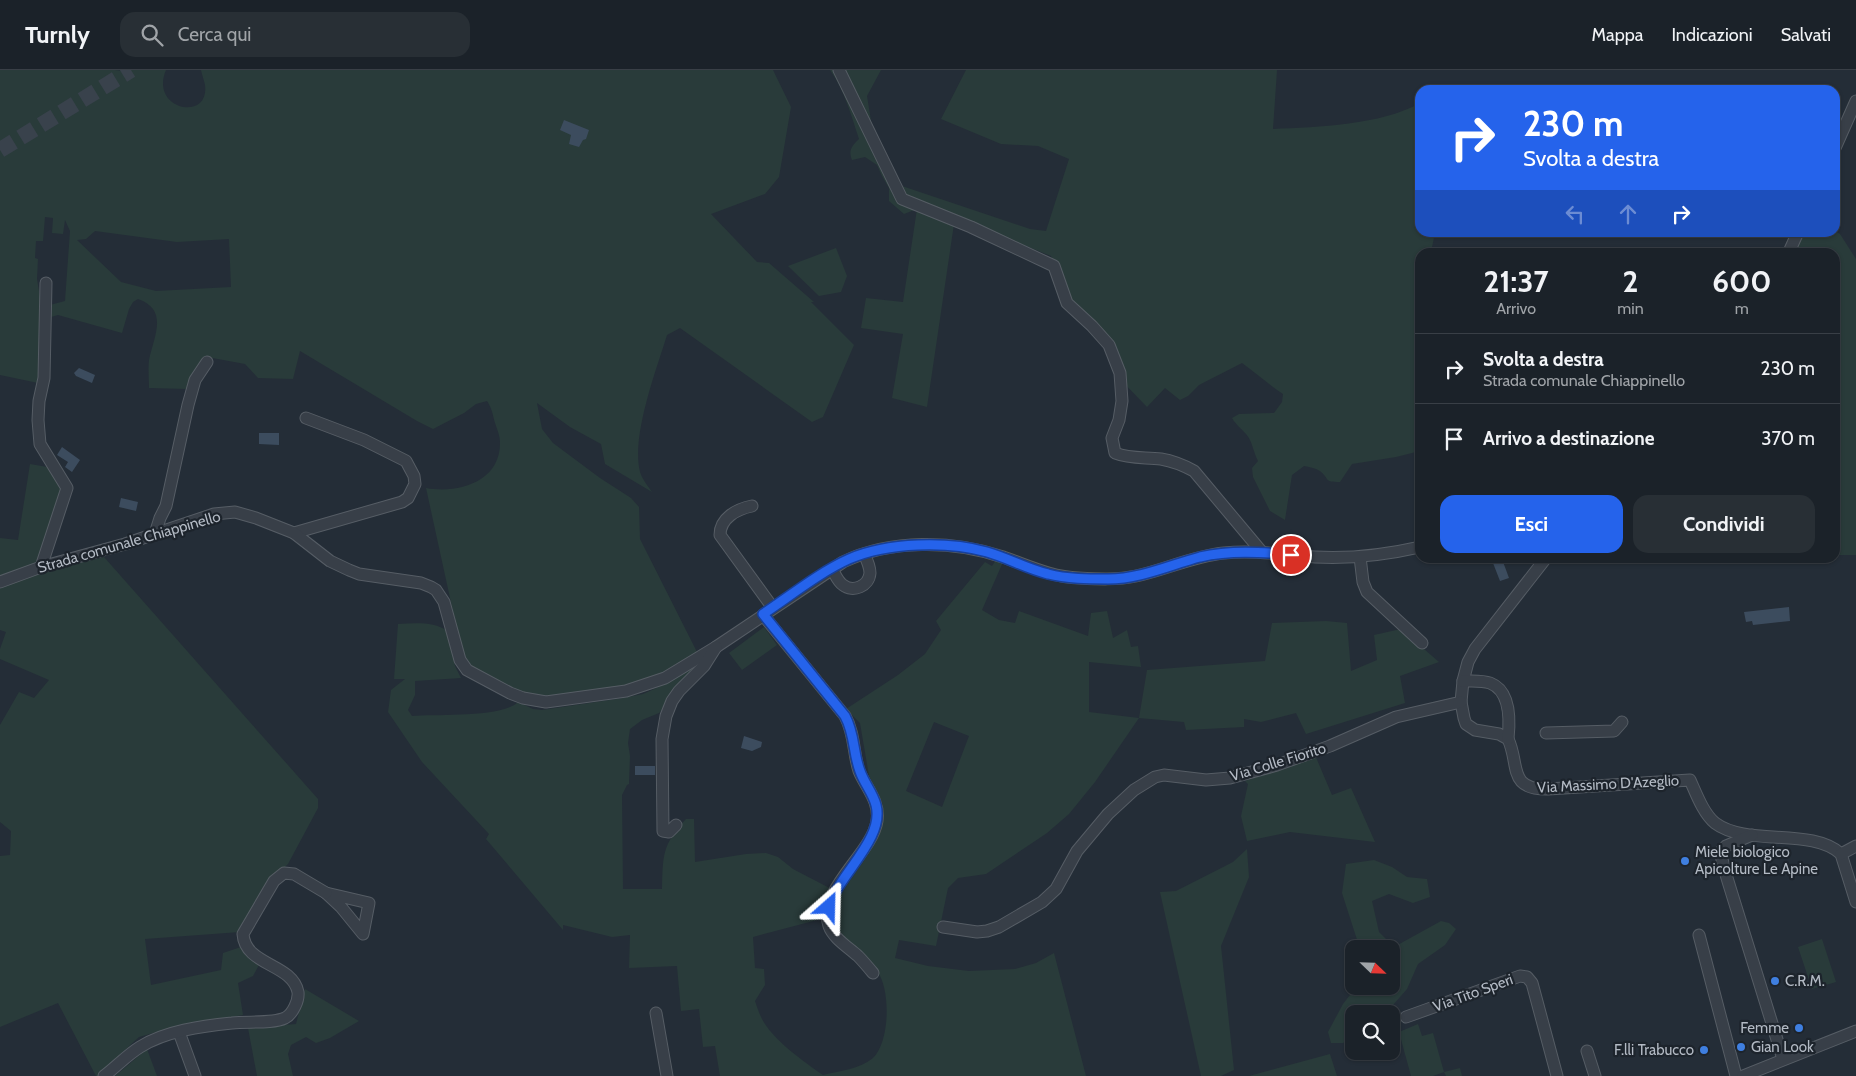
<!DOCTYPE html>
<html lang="it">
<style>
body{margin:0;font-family:Cabin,sans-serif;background:#282f35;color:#f1f3f6;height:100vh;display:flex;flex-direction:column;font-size:19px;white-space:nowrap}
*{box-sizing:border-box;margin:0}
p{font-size:16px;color:#a0a4a8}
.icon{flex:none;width:28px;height:28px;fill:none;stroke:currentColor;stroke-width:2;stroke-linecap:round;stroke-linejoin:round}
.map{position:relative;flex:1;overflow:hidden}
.side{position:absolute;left:1415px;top:178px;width:425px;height:315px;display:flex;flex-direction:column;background:#1b2229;border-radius:15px;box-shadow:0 1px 4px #0004,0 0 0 1px #393f46}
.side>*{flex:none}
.guide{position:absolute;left:1415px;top:15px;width:425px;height:152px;border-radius:15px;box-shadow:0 1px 4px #0004,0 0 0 1px #393f46;background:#2563eb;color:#fff;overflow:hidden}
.needle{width:32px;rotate:113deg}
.controls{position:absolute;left:1345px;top:870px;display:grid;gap:10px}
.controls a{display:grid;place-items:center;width:55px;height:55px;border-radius:10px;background:#1b2229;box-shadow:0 1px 4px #0004,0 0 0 1px #393f46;font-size:25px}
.pin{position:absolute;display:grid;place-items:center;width:42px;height:42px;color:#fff;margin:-21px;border:2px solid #fff;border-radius:50%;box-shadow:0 1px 5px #0007}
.me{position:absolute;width:55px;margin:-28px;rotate:25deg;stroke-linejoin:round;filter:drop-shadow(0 0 4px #0008)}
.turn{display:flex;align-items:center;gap:18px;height:105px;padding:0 25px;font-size:22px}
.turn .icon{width:65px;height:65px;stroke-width:2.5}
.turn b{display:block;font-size:35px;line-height:42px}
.lanes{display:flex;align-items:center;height:48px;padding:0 25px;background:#0003;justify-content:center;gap:25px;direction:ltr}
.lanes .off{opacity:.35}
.eta{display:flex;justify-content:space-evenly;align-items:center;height:85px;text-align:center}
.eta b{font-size:30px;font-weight:700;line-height:35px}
.action{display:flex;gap:10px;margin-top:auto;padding:10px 25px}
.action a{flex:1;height:58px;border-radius:15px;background:#2563eb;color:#fff;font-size:20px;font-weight:700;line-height:58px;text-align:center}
.action a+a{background:#282f35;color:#f1f3f6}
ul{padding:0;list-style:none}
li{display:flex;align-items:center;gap:15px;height:70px;padding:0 25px;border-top:1px solid #393f46}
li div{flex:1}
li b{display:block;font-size:19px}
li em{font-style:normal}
header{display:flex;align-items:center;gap:30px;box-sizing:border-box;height:70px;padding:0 25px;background:#1b2229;border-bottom:1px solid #393f46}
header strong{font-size:24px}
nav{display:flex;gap:28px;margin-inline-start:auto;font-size:18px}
.search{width:350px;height:45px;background:#282f35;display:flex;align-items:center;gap:12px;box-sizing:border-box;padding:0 18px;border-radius:15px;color:#a0a4a8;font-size:19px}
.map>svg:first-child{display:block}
</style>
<header>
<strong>Turnly</strong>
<div class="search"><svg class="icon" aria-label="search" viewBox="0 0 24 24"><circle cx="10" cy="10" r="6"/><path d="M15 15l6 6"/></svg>Cerca qui</div>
<nav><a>Mappa</a><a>Indicazioni</a><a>Salvati</a></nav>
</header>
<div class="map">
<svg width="1856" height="1006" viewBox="0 0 1856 1006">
<rect width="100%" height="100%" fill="#242d37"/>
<g fill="#293b3a" fill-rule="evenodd">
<path d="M0,0H115L129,2L130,0H166C149,40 210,52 205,15C204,10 202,5 201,0H773L791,37L779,107L765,124L711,144L757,192L769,193L814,232H811L854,275L823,347L812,352L680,258L667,265C656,301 631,366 640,402C642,409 648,416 652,422L605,394L601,374L570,357L537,333L542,359L553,373L600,408L631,428L639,437L640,469L697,582L656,608L624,618L551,627L522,624L474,601L462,583L426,418C458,424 501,412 500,372C500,366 497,359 495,353C493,346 492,338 487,331L476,334L464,343L433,359L417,351L300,281L293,309L258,308L245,294L207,287L188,319L149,318C149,309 148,299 149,290C154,266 169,240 138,229L133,232L129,239L122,263L58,245L51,247L50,235L65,231L70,161L65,150L63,164L52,163L53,148L45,147L43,171H36L35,188L38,189L37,209L41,233L38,313L0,305ZM95,161L177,172L229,169L231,217L156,221L121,212L77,170L86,169Z"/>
<path d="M830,0H881L867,26L874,69L899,115L1030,159L1046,161L1069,89L1038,76L1001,74L941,49L966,0H1277L1273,59C1318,57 1381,55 1420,33V162L1435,163L1431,182H1420V381L1396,387L1352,394L1340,412C1323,412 1330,409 1320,401C1315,398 1309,397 1304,396L1292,405L1285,450L1270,441L1253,407L1252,398L1258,391C1253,382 1253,372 1246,364C1241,358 1236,355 1232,348L1239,344L1274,343L1282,332L1283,324C1268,314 1256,303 1242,293L1199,315L1188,326L1180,330L1165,318L1147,337L1116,305L1106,279L1089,260L1064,237L1060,206L1051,186L1021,174L1004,176L954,154L927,337L892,328L903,264L861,258L866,228L903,232L917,139L904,144L889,131V118L882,106L877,95L865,87L852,90C848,80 852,76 859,69C851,45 845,21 830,0Z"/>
<path d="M1835,161L1840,164L1856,189V485H1835V182H1795L1804,163Z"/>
<path d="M836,178L847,206L841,222L819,226L788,196Z"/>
<path d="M30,394L59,399L71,416L46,501L104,487L318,729V738L288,794L270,811L240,862L145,869L151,915L221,900L223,883L241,877L260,893L253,906L238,913L243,945L171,958L139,967L97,1006H96L58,933L0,957V786L10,785L11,761L0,752V655L19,622L34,628L49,610L0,589V579L6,562L0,560V468L18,470Z"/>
<path d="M996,490L1003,492L982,540L999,550L1015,553L1019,541L1088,566L1091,543L1107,541L1113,568L1127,560L1131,577L1138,576L1141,597L1089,592V642L1139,648L1147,600L1265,591L1272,553L1326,551L1347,553L1351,601L1377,590L1374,565L1401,559L1439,592L1400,606L1405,633L1306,664L1296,643L1261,652L1244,649V657L1186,660L1184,652L1139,648L1095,712L1069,744L1047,763L986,804L958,808L948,818L936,876L899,870L895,888L928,896L969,901L1015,899L1036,893L1054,883L1086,1006H720L715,976L703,977L699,939L681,941L677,896L629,898L630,865L612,867L563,855V860L486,769L489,764L422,692L388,642L391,620L405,609H394L398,554C415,553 433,551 448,561L455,596L461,608L415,611V625L408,640L412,646C436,644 502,648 518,632L533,639L542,640L623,628L643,624L670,612L708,587L659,643L642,650L630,659L628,673L630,686L629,714L627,715L622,725L623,819H662C663,785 662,775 686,749H694L695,792L746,784L766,783L778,787L793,799L841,824L871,779L879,762L884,748L882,732L869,706L860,653L846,639L898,605L925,584L941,560L936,551L985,492L992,496ZM934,652L969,666L942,737L906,721ZM821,849C836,860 848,872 861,885C866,890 873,895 877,901C891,919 890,972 873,988C860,999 839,1001 823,1005C804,992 772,969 762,949C759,943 757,937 755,931L765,915L764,899L755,898L753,867Z"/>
<path d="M764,557L777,575L742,600L729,583Z"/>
<path d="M1315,685L1332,725L1351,718L1375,772L1290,762L1247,771L1241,746L1248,714L1245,711Z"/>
<path d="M1247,779L1249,807L1221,876L1234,1000L1221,1006H1201L1160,822L1176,821L1233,792Z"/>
<path d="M1374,790L1392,797L1407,807L1427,809L1430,827L1413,833L1389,824L1372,831L1379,862L1394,877L1441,851L1449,853L1456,859L1445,875L1418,894L1407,919L1385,944H1354V968L1343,973H1331L1328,962L1343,934L1357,916H1391V879H1360L1342,823L1346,794Z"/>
<path d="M1822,869L1836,912L1812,919L1798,877Z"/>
<path d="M305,919L359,951L330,968L316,973L306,967L291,975L288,984L293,1006H257L248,958L296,954Z"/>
<path d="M1418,954L1422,966L1433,963L1444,1002L1460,998L1462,1006H1446L1444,1002L1433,1006H1411L1399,962Z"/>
<path d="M147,979L157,1006H115Z"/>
<path d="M1330,984L1337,1006H1249Z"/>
</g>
<g fill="#3c4c5e">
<path d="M564,50L589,60L586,69L583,70L579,77L569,74L571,65L560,60Z"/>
<path d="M79,298L95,305L92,313L76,306L74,303Z"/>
<path d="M259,363H279V375L259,374Z"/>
<path d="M62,377L80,390L72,402L65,397L68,392L57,385Z"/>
<path d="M121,428L138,432L136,441L119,437Z"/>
<path d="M1502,489L1509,508L1500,511L1493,493Z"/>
<path d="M1789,537L1790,551L1753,555L1752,551L1746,552L1744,542Z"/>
<path d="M744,666L762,672L761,677L752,681L741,678Z"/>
<rect x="635" y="696" width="20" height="9"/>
</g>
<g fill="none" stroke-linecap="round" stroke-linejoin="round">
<path stroke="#39424c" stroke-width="16" stroke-dasharray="16 8" stroke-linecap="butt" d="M0,80L131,0"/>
<g stroke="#565d65" stroke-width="13">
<g id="minor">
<path d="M839,0L902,129L971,157L1054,196L1067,233L1092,256L1109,275L1120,303L1122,331L1119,350L1112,368L1115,383C1130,389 1145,387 1161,389C1173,391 1183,395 1194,401L1261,481"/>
<path d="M1835,78L1856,31"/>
<path d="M1789,182L1798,162"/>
<path d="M752,436C737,439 720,448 720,465L773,538"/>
<path d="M294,463L402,432L408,428L415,414L414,406L406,391L364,370L306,348"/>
<path d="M155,464L160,448L166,436L188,335L195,310L207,292"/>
<path d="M1360,487L1363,512L1367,522L1422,573"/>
<path d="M1546,488L1475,579L1468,592L1463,611L1461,632L1464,648L1466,654L1475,660L1499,664L1508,669C1520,694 1507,720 1548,719L1690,710C1696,723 1703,743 1715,753C1747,777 1812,757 1841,784L1856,832"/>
<path d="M41,497L67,418L40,374L38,350L39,331L44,308L46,213"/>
<path d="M832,499C835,504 838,512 843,515C853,523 869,516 870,503C870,496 867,490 864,484"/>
<path d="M0,512L41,497L125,474L214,444L235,442L256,448L294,463L330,491L349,500L359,504L421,513L431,517L436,520L444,532L460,590L467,600L510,623L523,628L546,632L626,621L665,608L716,577L843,492C891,469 953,470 1003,487C1029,496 1051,507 1079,508C1098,509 1117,510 1136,506C1165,500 1193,486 1224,483C1255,480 1284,485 1315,487C1351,489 1385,485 1420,477"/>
<path d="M763,545L845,646C855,664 853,683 859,701C866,718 880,731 877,751C872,784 817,820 829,856C833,868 848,877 858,886C863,891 868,897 873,903"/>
<path d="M1463,611C1471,611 1482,610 1490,613C1511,621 1510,651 1508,669"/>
<path d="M1546,663L1614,661L1622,652"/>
<path d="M676,755L669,762L663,761L662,669L666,646L672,631L679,621L704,596L716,577"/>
<path d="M1752,765L1726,776L1720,782L1727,808L1783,989"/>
<path d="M1841,784L1856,776"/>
<path d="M326,823L369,833L363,864L341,837Z"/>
<path d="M943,857L977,862L987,861L999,857L1042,832L1056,819L1077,781L1108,744L1134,720L1155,707L1164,705L1206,710L1230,708L1277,695L1330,676L1396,647L1461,632"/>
<path d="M1699,865L1736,1006"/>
<path d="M656,943L667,1006"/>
<path d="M1406,947L1520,906L1527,907L1532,913L1557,1006"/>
<path d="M179,962L195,1006"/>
<path d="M1587,981L1595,1006"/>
<path d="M104,1006C116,997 127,985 140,977C165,961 202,956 232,953C247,951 272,954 285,948C293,944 299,930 298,922C292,893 245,896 243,864L274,811L284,803L294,804L326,823"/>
<path d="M1743,1006L1856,961"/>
</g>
</g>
<use href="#minor" stroke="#383f48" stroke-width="11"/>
</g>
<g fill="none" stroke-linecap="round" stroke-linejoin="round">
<g stroke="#184099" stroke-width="12">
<path id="route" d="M829,837C838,805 885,769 876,735C873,723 864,713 860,701C853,683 855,664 845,646L763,544C790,526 820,502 849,489C888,472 948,471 987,482C1008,488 1027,499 1048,504C1067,509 1089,509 1108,509C1140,509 1170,495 1200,487C1230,480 1261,482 1291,485"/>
</g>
<use href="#route" stroke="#2563eb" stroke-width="9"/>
</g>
<g fill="#3f7fe0" stroke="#1d242c" stroke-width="2">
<circle cx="1685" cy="791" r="5"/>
<circle cx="1775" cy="911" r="5"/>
<circle cx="1799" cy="958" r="5"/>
<circle cx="1741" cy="977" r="5"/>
<circle cx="1704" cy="980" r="5"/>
</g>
<g text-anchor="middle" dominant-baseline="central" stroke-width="4.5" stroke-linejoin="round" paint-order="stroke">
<g font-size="15" fill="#b3bac4" stroke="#1d242c">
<text transform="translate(129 472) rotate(-16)">Strada comunale Chiappinello</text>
<text transform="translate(1278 692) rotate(-17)">Via Colle Fiorito</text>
<text transform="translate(1608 714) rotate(-3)">Via Massimo D'Azeglio</text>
<text transform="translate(1473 923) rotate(-20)">Via Tito Speri</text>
</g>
<g font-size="15" fill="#b3bac4" stroke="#1d242c" text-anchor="start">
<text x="1695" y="782">Miele biologico<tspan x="1695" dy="17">Apicolture Le Apine</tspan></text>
<text x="1785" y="911">C.R.M.</text>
<text x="1789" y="958" text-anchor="end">Femme</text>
<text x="1751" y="977">Gian Look</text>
<text x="1694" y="980" text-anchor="end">F.lli Trabucco</text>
</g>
</g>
</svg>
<div class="controls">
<a><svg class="needle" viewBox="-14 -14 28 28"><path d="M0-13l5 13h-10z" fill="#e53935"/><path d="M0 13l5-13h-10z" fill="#a0a4a8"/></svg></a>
<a><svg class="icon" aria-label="search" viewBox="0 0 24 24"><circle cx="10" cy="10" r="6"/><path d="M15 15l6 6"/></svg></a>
</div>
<div class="pin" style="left:1291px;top:485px;background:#d93025"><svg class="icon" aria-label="arrive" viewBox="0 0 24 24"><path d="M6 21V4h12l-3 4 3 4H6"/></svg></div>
<svg class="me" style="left:829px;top:837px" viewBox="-20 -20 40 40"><path d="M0-17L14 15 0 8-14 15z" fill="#2563eb" stroke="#fff" stroke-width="4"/></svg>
<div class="guide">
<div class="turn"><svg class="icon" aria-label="right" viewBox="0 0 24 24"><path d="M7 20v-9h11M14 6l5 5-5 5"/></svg><div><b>230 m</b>Svolta a destra</div></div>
<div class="lanes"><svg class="icon off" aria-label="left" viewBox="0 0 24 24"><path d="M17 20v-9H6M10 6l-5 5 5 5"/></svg><svg class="icon off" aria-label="ahead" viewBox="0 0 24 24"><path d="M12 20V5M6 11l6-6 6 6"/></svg><svg class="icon" aria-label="right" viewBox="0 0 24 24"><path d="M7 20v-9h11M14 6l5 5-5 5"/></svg></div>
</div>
<section class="side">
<div class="eta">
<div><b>21:37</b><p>Arrivo</p></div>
<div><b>2</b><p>min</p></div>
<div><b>600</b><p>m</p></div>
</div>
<ul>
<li><svg class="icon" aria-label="right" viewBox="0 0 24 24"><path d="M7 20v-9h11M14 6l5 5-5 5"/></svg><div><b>Svolta a destra</b><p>Strada comunale Chiappinello</p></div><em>230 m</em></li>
<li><svg class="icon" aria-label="arrive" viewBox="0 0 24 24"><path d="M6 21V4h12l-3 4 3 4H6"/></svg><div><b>Arrivo a destinazione</b></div><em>370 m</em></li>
</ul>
<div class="action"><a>Esci</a><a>Condividi</a></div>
</section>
</div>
